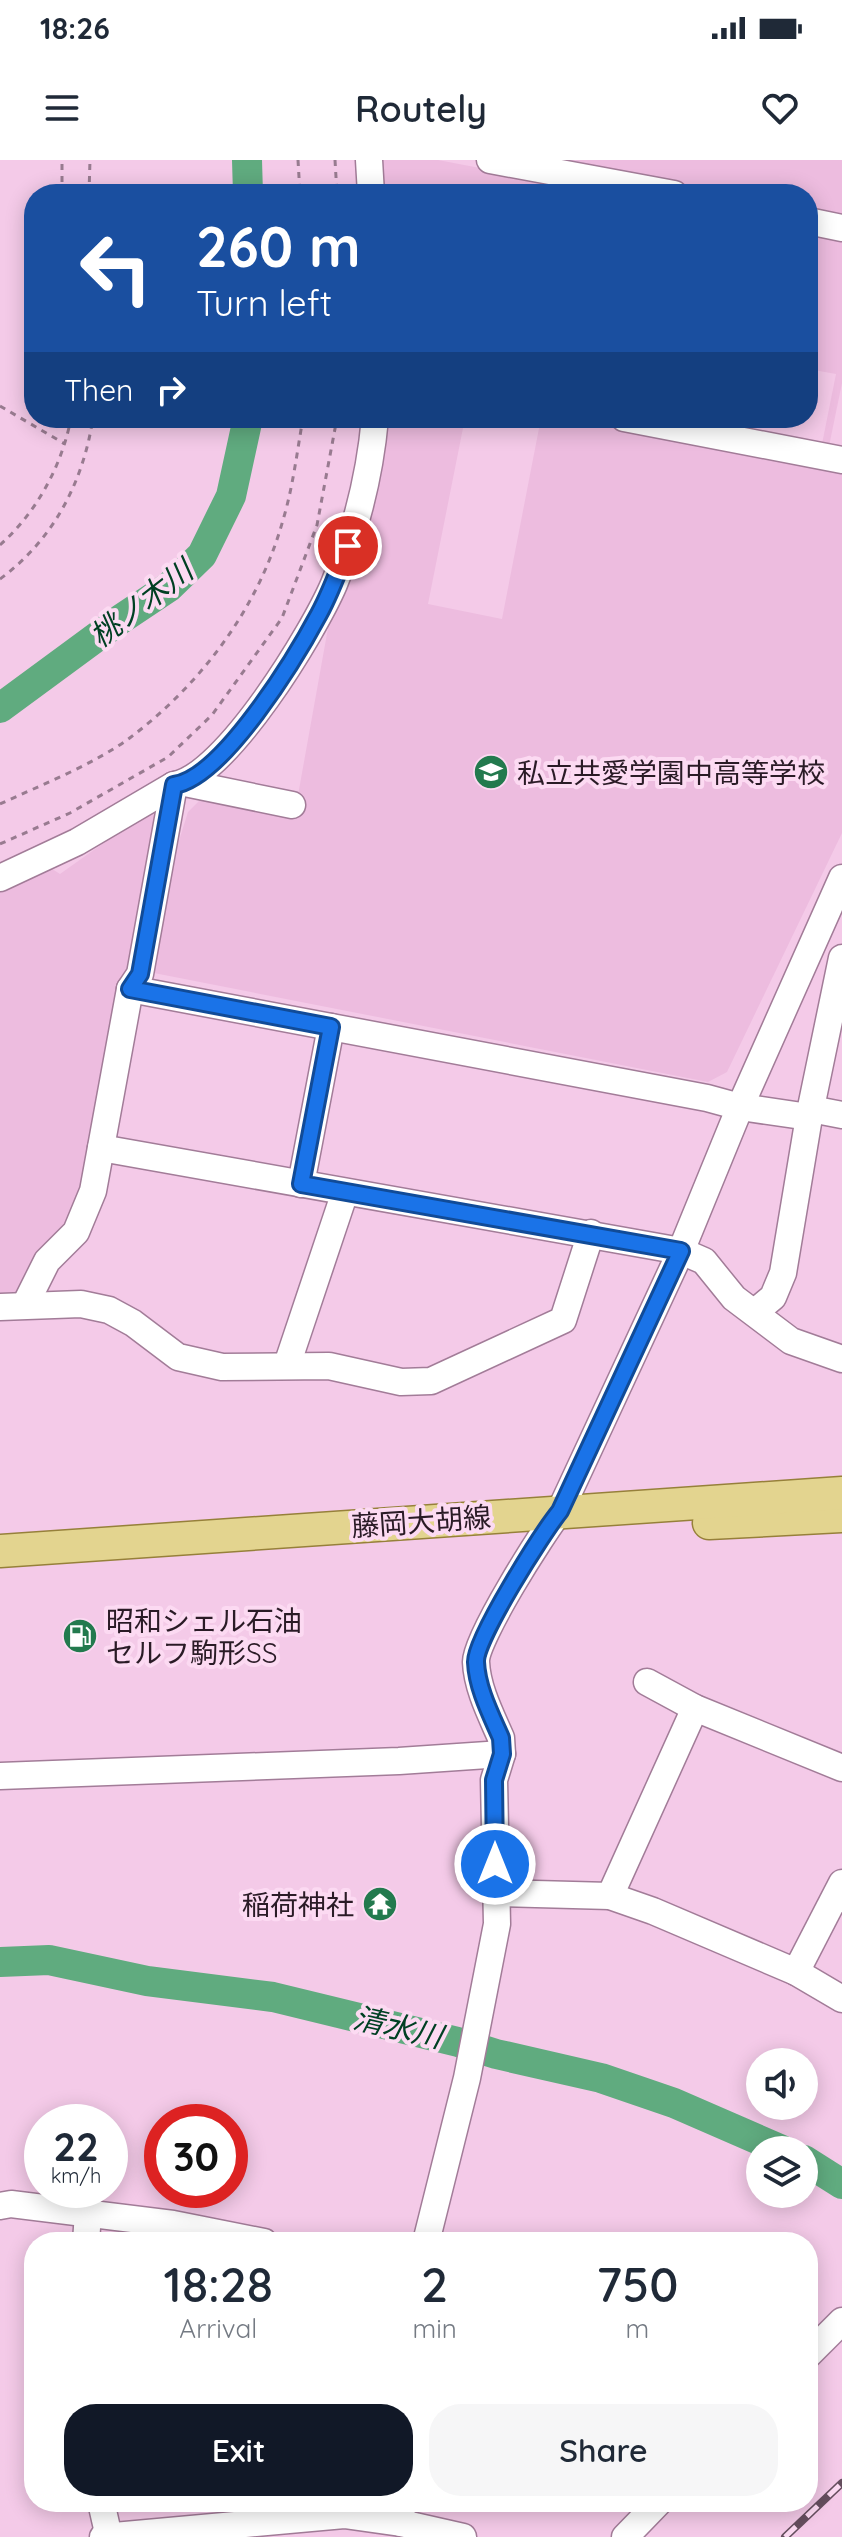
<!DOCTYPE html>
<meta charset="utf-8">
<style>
body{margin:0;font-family:Quicksand,"Noto Sans JP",sans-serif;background:#f6f6f7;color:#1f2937;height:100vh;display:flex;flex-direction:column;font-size:30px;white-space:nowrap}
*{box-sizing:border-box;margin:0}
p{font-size:26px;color:#747a83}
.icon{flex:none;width:44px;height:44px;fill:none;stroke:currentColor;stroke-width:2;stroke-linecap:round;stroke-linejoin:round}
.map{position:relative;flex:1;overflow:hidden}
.drawer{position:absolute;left:24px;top:2072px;width:794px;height:280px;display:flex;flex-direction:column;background:#fff;border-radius:32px;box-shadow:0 4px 20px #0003}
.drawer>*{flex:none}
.top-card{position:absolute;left:24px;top:24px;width:794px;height:244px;border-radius:32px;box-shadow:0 4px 20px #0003;background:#1a4fa0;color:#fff;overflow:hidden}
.controls{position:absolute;left:746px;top:1888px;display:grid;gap:16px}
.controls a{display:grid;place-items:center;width:72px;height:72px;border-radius:50%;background:#fff;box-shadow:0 4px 20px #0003;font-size:40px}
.speed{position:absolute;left:24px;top:1944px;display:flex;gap:16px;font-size:40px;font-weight:700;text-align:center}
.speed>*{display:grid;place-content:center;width:104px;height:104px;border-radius:50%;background:#fff;box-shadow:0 4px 20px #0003;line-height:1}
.speed small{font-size:20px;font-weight:400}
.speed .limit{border:12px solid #d22;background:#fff;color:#111}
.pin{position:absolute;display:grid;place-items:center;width:68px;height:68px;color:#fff;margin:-34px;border:4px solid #fff;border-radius:50%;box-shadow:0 2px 8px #0007}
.me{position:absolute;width:88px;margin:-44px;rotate:0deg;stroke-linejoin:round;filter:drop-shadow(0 0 6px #0008)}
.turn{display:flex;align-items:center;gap:28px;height:168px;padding:0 40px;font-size:36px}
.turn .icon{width:104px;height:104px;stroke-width:2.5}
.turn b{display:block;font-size:56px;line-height:68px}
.then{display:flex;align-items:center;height:76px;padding:0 40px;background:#0003;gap:16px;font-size:30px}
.eta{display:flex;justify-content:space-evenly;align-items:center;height:136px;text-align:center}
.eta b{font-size:48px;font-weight:600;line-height:56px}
.action{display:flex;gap:16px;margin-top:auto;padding:16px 40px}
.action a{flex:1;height:92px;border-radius:32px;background:#111827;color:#fff;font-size:32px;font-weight:600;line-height:92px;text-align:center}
.action a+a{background:#f6f6f7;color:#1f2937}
.status{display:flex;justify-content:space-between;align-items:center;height:56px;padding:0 40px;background:#fff;direction:ltr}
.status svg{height:22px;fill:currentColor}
header{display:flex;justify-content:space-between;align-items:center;height:104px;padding:0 40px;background:#fff;font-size:36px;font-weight:600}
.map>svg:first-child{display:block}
</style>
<div class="status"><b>18:26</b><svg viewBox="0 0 49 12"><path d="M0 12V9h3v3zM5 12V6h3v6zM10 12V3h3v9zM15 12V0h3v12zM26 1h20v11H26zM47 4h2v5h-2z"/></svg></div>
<header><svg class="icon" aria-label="menu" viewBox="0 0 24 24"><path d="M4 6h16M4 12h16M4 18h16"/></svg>Routely<svg class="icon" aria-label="heart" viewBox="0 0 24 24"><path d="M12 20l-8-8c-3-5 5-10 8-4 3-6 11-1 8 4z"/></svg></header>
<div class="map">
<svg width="842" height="2377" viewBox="0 0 842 2377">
<rect width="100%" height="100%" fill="#f4cae8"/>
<g fill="#edbcdf">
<path d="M380,0H438L615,34H380Z"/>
<path d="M536,0H842V60L808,53V34H713Z"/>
<path d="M808,73L842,80V223L828,291L821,289L836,214L808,209Z"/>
<path d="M386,258H465L428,444L502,459L541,258H576L842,308V673L727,912L708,922L154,813L149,803L159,744L188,652L205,635L295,652L328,468L324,465Z"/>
<path d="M160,643L125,832L84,1027L69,1069L19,1138L0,1139V727L49,707L60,714Z"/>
</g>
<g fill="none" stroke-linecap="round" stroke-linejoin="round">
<g stroke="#60ab7f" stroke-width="30">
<path d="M247,0L248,34"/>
<path d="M0,548L121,459L169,427L202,395L231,336L248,258"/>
<path d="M0,1802L49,1800L147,1821L273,1837L458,1882L496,1894L601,1918L674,1943L782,1990"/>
<path d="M804,2000L842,2024"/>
</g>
<g stroke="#a27c98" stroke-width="29">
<g id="minor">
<path d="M369,0L371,34"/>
<path d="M490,0L674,34"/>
<path d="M808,61L842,68"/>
<path d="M624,258L842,300"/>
<path d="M185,623L292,645"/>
<path d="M0,718L77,682L174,625C226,617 314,471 334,424C356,370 370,315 375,258"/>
<path d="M130,829L707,938L740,947L809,957"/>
<path d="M811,949L842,955"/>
<path d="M101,988L681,1091L704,1101L734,1138L791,1181L842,1199"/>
<path d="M301,1024L331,867"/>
<path d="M25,1145L47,1101L76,1072L93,1031L130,829L140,814L174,625"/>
<path d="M0,1147L81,1144L109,1150L133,1163L178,1197L222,1207L329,1206L401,1222L431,1221L563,1160L591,1073"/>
<path d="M755,1152L773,1137L783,1113L809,957L842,798"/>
<path d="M287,1205L345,1032"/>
<path d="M647,1522L695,1548L842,1608"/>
<path d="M0,1616L399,1601L502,1594"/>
<path d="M495,1733L610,1736L653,1751L796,1812L842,1839"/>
<path d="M610,1736L695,1548"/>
<path d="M796,1812L842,1723"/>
<path d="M0,2046L11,2044L173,2064L264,2082"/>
<path d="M86,2082L88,2053"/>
<path d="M426,2082L467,1918L497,1764L494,1620L502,1594L501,1578C491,1555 477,1528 476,1502C475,1479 543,1372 560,1351L681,1091L740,947L842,718"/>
<path d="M808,2195L842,2161"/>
<path d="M101,2342L109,2377"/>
<path d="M401,2363L463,2377"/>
<path d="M103,2377L344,2355L401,2363L402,2342"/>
<path d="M625,2377L659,2342"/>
</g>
</g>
<g stroke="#96803a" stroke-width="35">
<g id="major">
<path d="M709,1363L842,1356"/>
<path d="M0,1391L842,1333"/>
</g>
</g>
<g stroke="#987b90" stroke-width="3" stroke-dasharray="6 6" stroke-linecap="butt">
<path d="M298,0L300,34"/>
<path d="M335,0L337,34"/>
<path d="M62,34V0"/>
<path d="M89,34L90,0"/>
<path d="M0,246L65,284"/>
<path d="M0,385C36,353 62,306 71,258"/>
<path d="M0,419C53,380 83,323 93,258"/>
<path d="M0,644C41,625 95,604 131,577C202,523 259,447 283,360C293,327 297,292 303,258"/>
<path d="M0,684L70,653L168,597L212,555L282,458L317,365L337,258"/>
</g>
<use href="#minor" stroke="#fff" stroke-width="26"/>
<use href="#major" stroke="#e3d48f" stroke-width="32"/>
<g stroke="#654e5e" stroke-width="8">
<path id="rail" d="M785,2377L842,2323"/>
</g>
<use href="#rail" stroke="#fcdaf2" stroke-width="5" stroke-dasharray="15" stroke-linecap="butt"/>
</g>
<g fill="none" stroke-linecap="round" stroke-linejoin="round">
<g stroke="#114b97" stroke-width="20">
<path id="route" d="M348,386C339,409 331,432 319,454C296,497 223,618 174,625L140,814L130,829L331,867L301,1024L681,1091L560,1351C543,1372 475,1479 476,1502C477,1528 491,1555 501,1578L502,1594L494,1620L495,1704"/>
</g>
<use href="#route" stroke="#1a73e8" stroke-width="14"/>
</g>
<defs>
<g id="school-disc" transform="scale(1.8)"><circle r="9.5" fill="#237a4e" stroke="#fcdaf2"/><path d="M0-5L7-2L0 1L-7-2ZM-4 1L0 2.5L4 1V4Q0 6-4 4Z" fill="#fff"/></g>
<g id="fuel-disc" transform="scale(1.8)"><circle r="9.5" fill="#237a4e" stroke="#fcdaf2"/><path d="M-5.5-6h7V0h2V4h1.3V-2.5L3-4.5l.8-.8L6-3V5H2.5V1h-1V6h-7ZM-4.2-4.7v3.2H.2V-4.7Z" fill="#fff"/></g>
<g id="temple-disc" transform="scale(1.8)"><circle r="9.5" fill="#237a4e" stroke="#fcdaf2"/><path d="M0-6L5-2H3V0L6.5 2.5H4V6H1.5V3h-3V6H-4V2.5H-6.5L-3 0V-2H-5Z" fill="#fff"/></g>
</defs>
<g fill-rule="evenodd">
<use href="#school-disc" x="491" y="612"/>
<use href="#fuel-disc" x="80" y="1476"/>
<use href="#temple-disc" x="380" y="1744"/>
</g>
<g text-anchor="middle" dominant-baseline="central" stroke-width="8" stroke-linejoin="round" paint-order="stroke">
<g font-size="28" fill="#2a1b26" stroke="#fcdaf2" text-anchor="start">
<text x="517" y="612">私立共愛学園中高等学校</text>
<text x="106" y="1460">昭和シェル石油<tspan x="106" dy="32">セルフ駒形SS</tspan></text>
<text x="354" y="1744" text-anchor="end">稲荷神社</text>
</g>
<g font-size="28" fill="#2a1b26" stroke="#fcdaf2">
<text transform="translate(421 1361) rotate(-4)">藤岡大胡線</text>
</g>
<g font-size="30" font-style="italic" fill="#004023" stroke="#fcdaf2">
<text transform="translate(141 443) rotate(-38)">桃ノ木川</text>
<text transform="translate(398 1867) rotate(13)">清水川</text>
</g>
</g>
</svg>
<div class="controls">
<a><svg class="icon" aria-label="sound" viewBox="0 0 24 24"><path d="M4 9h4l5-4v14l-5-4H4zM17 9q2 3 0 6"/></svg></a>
<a><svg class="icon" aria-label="layers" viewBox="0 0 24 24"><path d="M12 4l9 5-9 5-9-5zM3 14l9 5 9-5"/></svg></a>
</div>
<div class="speed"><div>22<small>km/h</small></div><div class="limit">30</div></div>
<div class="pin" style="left:348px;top:386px;background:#d93025"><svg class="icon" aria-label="arrive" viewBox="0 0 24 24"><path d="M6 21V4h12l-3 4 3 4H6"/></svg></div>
<svg class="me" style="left:495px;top:1704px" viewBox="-20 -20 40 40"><circle r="17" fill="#1a73e8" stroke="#fff" stroke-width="3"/><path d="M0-11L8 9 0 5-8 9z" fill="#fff"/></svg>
<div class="top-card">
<div class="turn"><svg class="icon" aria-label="left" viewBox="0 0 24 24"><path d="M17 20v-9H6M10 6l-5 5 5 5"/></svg><div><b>260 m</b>Turn left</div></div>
<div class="then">Then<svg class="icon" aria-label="right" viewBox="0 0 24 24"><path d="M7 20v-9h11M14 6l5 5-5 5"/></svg></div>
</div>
<section class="drawer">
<div class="eta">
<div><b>18:28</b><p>Arrival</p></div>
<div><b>2</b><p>min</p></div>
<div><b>750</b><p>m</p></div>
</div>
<div class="action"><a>Exit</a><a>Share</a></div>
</section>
</div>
